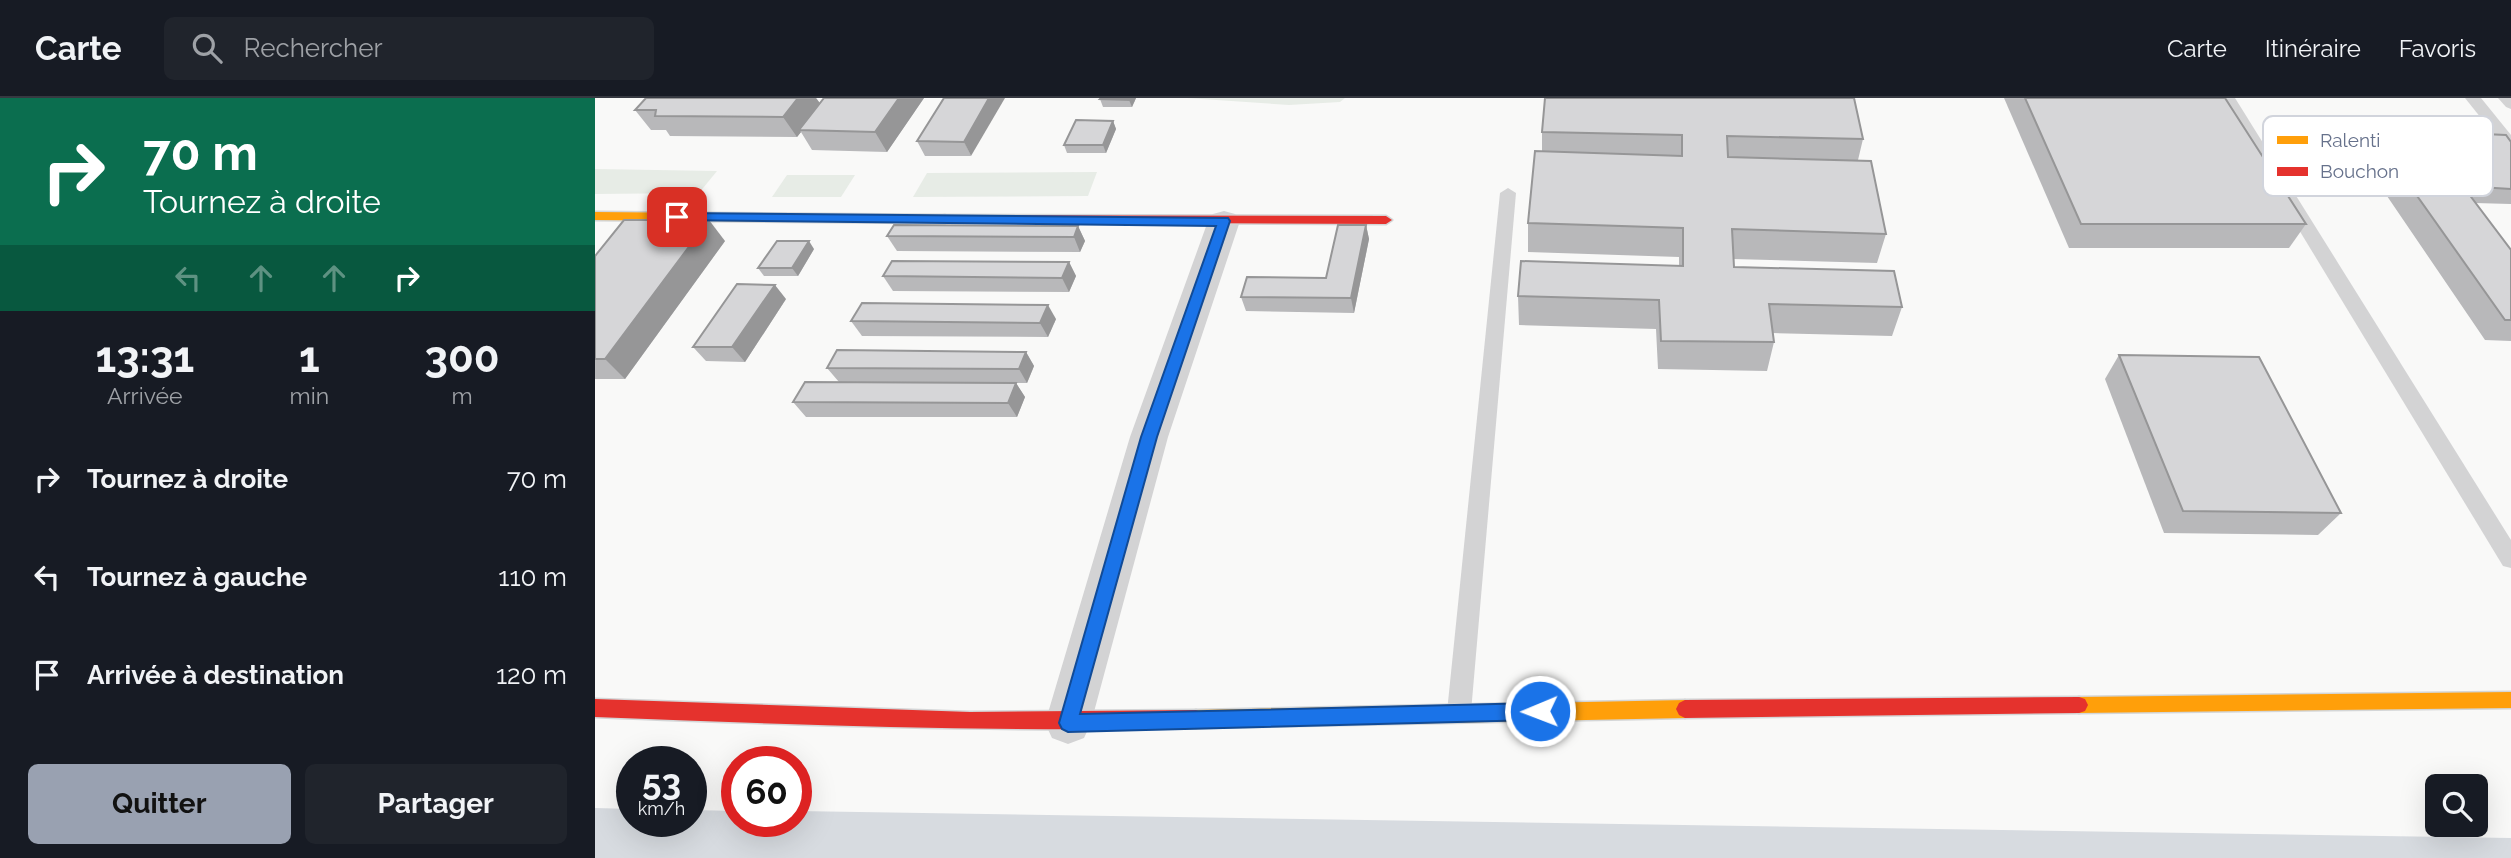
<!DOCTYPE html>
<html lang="fr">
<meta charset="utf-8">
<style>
body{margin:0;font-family:Raleway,sans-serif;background:#20242c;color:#f1f3f6;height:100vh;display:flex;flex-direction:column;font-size:26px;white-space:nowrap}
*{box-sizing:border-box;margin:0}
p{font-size:23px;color:#9ea1a6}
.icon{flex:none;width:38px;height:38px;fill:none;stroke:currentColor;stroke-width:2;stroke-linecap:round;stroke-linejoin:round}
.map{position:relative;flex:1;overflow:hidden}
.panel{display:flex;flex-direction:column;background:#171b24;width:595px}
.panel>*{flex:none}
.top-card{background:#0b6e4f;color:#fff;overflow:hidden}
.buttons{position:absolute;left:1830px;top:676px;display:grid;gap:14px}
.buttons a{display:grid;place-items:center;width:63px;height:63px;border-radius:10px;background:#171b24;box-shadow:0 7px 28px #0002;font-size:35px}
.speed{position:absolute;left:21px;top:648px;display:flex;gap:14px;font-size:35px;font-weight:700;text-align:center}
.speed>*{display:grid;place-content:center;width:91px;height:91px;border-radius:50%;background:#171b24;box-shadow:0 7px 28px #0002;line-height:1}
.speed small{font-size:18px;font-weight:400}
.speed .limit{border:10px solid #d22;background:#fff;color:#111}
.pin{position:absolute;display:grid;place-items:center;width:60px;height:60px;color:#fff;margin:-30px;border-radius:14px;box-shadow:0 4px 10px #0006}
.me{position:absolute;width:77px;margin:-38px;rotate:269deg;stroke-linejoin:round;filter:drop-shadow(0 0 5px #0008)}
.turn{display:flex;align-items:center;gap:24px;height:147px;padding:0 28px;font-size:32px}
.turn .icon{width:91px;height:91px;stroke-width:2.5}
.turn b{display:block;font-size:49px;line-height:60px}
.lanes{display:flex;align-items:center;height:66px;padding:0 28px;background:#0003;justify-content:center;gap:35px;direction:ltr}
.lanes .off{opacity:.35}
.eta{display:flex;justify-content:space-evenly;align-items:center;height:119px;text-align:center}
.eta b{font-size:42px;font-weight:700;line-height:49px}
.button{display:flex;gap:14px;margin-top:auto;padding:14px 28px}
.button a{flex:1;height:80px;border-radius:10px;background:#99a1b1;color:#111;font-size:28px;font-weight:700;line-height:80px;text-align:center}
.button a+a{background:#20242c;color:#f1f3f6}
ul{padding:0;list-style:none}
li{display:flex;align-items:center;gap:21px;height:98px;padding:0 28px}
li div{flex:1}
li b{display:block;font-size:26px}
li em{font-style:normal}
header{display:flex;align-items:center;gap:42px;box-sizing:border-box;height:98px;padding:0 35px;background:#171b24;border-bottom:2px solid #363941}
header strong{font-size:33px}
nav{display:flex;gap:38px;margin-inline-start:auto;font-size:24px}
.search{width:490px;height:63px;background:#20242c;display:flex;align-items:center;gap:18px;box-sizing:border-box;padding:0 24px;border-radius:10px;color:#9ea1a6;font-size:26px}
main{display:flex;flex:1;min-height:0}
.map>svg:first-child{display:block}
</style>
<header>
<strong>Carte</strong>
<div class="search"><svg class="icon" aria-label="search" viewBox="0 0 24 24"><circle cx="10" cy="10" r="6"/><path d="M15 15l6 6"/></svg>Rechercher</div>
<nav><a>Carte</a><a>Itinéraire</a><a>Favoris</a></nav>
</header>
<main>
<section class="panel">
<div class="top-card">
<div class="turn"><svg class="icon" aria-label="right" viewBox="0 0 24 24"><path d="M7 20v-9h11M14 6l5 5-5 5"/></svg><div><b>70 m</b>Tournez à droite</div></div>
<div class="lanes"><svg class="icon off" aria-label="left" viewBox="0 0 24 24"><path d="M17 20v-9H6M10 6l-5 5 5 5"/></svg><svg class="icon off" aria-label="ahead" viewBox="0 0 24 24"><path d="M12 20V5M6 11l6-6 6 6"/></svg><svg class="icon off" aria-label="ahead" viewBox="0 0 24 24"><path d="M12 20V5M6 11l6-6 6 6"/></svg><svg class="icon" aria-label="right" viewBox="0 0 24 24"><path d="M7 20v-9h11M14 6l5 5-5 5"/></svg></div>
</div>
<div class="eta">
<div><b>13:31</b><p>Arrivée</p></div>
<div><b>1</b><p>min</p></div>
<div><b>300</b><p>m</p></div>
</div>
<ul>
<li><svg class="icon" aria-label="right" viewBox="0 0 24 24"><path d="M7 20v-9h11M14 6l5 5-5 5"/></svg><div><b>Tournez à droite</b></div><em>70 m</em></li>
<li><svg class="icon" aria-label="left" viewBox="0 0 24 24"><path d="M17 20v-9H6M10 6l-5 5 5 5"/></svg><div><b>Tournez à gauche</b></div><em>110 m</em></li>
<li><svg class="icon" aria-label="arrive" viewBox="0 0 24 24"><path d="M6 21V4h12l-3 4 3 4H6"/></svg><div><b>Arrivée à destination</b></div><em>120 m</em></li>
</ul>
<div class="button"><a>Quitter</a><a>Partager</a></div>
</section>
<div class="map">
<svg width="1916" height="760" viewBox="0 0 1916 760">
<rect width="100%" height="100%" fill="#f9f9f8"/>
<g fill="#e7ece6">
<path d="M592,0H750L745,4L694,7Z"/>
<path d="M0,71L122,73L104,95L0,96Z"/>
<path d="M502,74L493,98L318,99L332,75Z"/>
<path d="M192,77H260L246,99H177Z"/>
</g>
<path fill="#d7dbe0" d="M0,710L37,711V723H96V712L142,713V723H201V713L1916,740V760H0Z"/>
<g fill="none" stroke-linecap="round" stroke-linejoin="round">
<g stroke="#d4d6d7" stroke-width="3">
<g id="slow">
<path d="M0,114L350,117L356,121L350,125L0,122Z"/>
<path d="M1916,594V610L1484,615L1478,613L1475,607L1478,601L1484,599Z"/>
<path d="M1090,602L1096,605L1099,611L1096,617L1090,620L601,630L594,627L592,621L594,615L601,612Z"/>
</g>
</g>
<g stroke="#d4d6d7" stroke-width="3">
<g id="jam">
<path d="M350,117L791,118L797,122L791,126L345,124V118Z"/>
<path d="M1484,599L1490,601L1493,607L1490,613L1484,615L1090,620L1084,617L1081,611L1084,605L1090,602Z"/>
<path d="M0,601L375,614L601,612L608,615L610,621L608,627L601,630C400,634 200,627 0,619Z"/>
</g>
</g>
<g fill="#d3d3d4" fill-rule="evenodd">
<path d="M1624,0H1640L1916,442V470L1908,468Z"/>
<path d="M1870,0H1886L1916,37V52L1910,50Z"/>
<path d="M1903,0H1916V11L1911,9Z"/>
<path d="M913,90L921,95L876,614L873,622L864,625L855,622L852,614L905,95Z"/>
</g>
<path fill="#d3d3d4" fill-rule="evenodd" d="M629,113L640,116L645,123L573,339L496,625L489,640L473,646L457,640L450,625L535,339L613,123L618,116Z"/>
<use href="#slow" fill="#ff9f0a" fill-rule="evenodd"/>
<use href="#jam" fill="#e5322d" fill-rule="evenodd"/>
</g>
<g fill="#b8b8ba">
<path d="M51,0H221L225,5L329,0L292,54L217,52L206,34L202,39L75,38L71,32H56L40,12Z"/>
<path d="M349,0L376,58H330L322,43Z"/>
<path d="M506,0H541L537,9H508L505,1Z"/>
<path d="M1409,0H1630L1711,126L1694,150H1474Z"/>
<path d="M518,23L521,31L511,55H472L469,47Z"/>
<path d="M1765,27L1836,46L1845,34L1916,44V106L1880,105L1916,152V243L1890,242L1792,98L1808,78L1854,79L1841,60L1832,72L1772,69L1755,42Z"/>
<path d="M947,34L1268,41L1263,62L1291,136L1282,165L1138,161L1139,169L1307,209L1297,238L1178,235L1179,244L1172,273L1063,271L1061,231L924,227L923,198L1084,168V159L933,154V125L947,54Z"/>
<path d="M771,127L774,141L759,215L651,213L646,199L731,180Z"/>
<path d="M483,128L490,143L485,154L302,153L292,138Z"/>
<path d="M130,143L30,281H0V158Z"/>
<path d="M219,151L203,178H169L163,170Z"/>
<path d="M474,164L481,178L474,194L298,193L288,178Z"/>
<path d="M191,201L150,264L111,263L98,249Z"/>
<path d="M461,221L453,239L267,238L256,223Z"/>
<path d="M431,254L439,268L432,285H421L430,299L422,319H211L198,304L244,284L232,270Z"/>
<path d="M1524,257L1746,415L1723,437L1569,435L1510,281Z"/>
</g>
<g fill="#969697">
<path d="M203,0H221L226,7L204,32L206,34L202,39L188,19Z"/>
<path d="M304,0H329L292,54L280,34Z"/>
<path d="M394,0H410L376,58L369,44Z"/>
<path d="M534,0H541L537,9L534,2Z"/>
<path d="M518,23L521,31L511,55L508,47Z"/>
<path d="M114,122L130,143L30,281L10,261Z"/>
<path d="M771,127L774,141L759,215L756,200Z"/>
<path d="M483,128L490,143L485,154L479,139Z"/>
<path d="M214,143L219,151L203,178L197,170Z"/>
<path d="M474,164L481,178L474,194L467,180Z"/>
<path d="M180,187L191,201L150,264L137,249Z"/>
<path d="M453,207L461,221L453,239L445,225Z"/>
<path d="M431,254L439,268L432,285L424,271Z"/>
<path d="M421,285L430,299L422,319L413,305Z"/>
</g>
<g fill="#d6d6d8" stroke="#969697" stroke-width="2">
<path d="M51,0H203L188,19L60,18L61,12H40Z"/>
<path d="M229,0H304L280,34L204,32Z"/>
<path d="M349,0H394L369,44L322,43Z"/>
<path d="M506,0H534V2L505,1Z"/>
<path d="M950,0H1259L1268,41L1132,38L1133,59L1276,63L1291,136L1137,131L1139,169L1299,173L1307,209L1174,206L1179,244L1066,243L1064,202L923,198L926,163L1088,168V130L933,125L940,53L1087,58V37L947,34Z"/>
<path d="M1430,0H1630L1711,126H1486Z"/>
<path d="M481,22L518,23L508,47H469Z"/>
<path d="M1845,34L1911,37L1916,44V91L1884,89Z"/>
<path d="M1808,78L1861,79L1916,152V222H1910Z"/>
<path d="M29,122H114L10,261H0V158Z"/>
<path d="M299,127L483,128L479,139L292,138Z"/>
<path d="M743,127H771L756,200L646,199L652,179L731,180Z"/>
<path d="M182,143H214L197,170H163Z"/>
<path d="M297,163L474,164L467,180L288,178Z"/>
<path d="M142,186L180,187L137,249H98Z"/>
<path d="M267,205L453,207L445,225L256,223Z"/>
<path d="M242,252L431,254L424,271L232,270Z"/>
<path d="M1524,257L1664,259L1746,415L1588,413Z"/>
<path d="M210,284L421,285L413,305L198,304Z"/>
</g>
<path fill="#1a73e8" stroke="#114b97" stroke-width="2" d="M82,115L633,120L635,123L562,339L485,616L945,605L952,607L954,613L952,619L945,622L473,634L467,631L464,625L546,339L621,128L77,122L76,119Z"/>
<rect x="1668" y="18" width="230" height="80" rx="10" fill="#fff" stroke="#d1d4dc" stroke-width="2"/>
<rect x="1682" y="38" width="31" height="8" fill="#ff9f0a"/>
<rect x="1682" y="69" width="31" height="9" fill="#e5322d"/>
<g font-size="19" fill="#66718b">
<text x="1725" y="49">Ralenti</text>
<text x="1725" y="80">Bouchon</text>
</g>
</svg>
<div class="buttons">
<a><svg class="icon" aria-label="search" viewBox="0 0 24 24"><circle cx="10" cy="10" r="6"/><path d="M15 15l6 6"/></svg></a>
</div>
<div class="speed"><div>53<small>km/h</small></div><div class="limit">60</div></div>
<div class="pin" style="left:82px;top:119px;background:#d93025"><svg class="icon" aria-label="arrive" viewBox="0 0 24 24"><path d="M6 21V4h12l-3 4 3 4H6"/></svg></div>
<svg class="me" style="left:945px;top:613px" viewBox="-20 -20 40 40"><circle r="17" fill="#1a73e8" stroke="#fff" stroke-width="3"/><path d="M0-11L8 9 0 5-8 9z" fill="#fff"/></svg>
</div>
</main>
